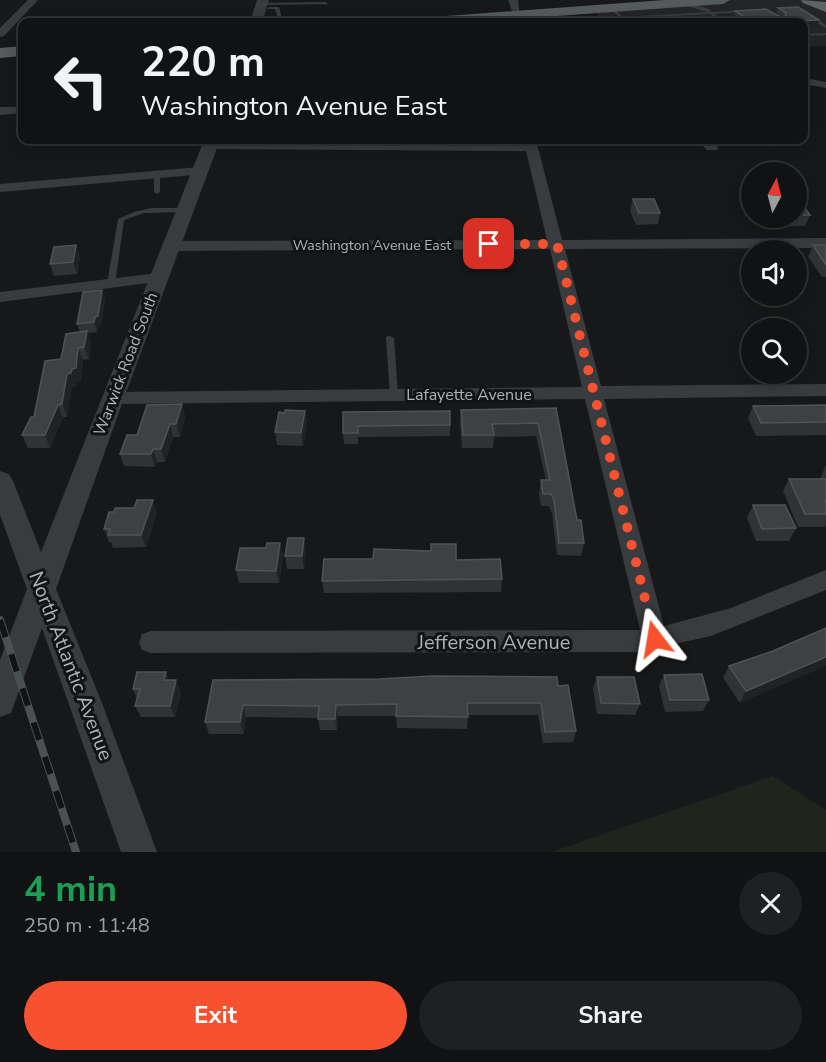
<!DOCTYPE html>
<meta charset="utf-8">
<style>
body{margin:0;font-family:"Nunito Sans",sans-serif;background:#1e2021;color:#f1f3f6;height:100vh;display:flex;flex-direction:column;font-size:22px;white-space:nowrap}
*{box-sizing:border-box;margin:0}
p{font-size:20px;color:#9c9ea0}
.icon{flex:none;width:33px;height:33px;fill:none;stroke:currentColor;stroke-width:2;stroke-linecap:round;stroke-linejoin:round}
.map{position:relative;height:852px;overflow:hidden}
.sheet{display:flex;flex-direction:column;background:#111213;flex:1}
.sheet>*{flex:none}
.banner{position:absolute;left:18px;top:18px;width:790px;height:126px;border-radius:12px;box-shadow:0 3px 15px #0003,0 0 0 2px #303233;background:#111213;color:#f1f3f6;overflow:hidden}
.needle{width:39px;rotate:7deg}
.fabs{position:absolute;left:741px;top:162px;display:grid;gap:12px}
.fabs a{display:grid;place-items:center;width:66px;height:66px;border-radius:50%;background:#111213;box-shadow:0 3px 15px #0003,0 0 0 2px #303233;font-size:30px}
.pin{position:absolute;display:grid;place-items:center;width:51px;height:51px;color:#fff;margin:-26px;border-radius:12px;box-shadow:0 3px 9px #0006}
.me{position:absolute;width:66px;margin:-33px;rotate:346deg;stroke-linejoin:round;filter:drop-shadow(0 0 4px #0008)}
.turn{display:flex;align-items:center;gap:21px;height:126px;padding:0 24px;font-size:27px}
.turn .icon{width:78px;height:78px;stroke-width:2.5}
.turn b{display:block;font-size:42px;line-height:51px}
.round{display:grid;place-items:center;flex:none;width:63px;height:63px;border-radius:32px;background:#1e2021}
.summary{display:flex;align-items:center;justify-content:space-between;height:102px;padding:0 24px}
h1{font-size:36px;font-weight:700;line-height:45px;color:#1e9e55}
.cta{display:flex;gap:12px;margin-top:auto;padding:12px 24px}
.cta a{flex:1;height:69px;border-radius:36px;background:#f85130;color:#fff;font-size:24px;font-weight:700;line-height:69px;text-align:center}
.cta a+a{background:#1e2021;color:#f1f3f6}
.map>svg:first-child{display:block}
</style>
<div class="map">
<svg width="826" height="852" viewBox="0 0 826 852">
<rect width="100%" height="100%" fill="#171819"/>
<path fill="#232526" d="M681,0H826V46H804V22H601L595,11Z"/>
<path fill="#1f241d" d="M773,776L826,810V852H551Z"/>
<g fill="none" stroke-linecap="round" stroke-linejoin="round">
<g fill="#383c3e" fill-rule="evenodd">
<path d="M326,2L328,4L262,5L260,4L262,3Z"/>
<path d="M683,2L709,9L712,12L762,9L783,22H779L761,11L715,14L725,22H721L710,14L622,19L608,8L612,7L623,17L707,12L681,4Z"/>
<path d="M269,7H279L283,22H279L275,9H267Z"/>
<path d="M808,16H812L826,25V28L808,18Z"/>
<path d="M826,33V35L804,36V34Z"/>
<path d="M157,172L160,174V192L157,194L154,192V174Z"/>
<path d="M152,208H185L188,210L185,212L144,213L124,220L115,284L114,286H108L107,284L118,219L134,212Z"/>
<path d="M387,336H390L394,338L398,395L394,398L390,395L386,338Z"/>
</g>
<g fill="#383c3e" fill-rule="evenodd">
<path d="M28,0H38L4,36L0,37V28Z"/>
<path d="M508,0H518L520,17H514Z"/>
<path d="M804,78L826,82V88L804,84Z"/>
<path d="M0,107H22V113L0,115Z"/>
<path d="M524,140H536L562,240L826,238V248L565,249L601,386L826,384V396L604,399L664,626L731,608L826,570V590L711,636L638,652L151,653L142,650L139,642L142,634L151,631L640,630L585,399L112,404L105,402L103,398L105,394L112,392L582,387L550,249L171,251L163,246L171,241L547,240L526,151L210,149L204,145L210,141L524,143Z"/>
<path d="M697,140H710L718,147L717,150H707Z"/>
<path d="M200,167L205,168L207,171L205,174L0,192V184Z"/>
<path d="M158,273L166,278L164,281L0,302V292Z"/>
</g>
<g fill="#383c3e" fill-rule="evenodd">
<path d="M257,0H269L262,22H250Z"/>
<path d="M204,140H220L124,398L56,589L102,703L157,852H121L42,628L11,713L0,717V660L27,589L0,515V471L9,474L13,481L41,552Z"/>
</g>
<g fill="#545b5d" fill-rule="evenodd">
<path d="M664,0H730L723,4L473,22H412L419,18Z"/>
<path d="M22,46V56L0,58V48Z"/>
</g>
<path fill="#5c6466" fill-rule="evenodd" d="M801,0L826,2V12L803,3Z"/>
<g stroke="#4b5153" stroke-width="8">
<path id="rail" d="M0,620L76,852"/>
</g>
<use href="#rail" stroke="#121314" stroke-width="6" stroke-dasharray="18" stroke-linecap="butt"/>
</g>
<g fill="#303334">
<path d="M778,8L817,27L804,22H740L734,18L735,11L776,15Z"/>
<path d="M653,140H672L671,143H655Z"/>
<path d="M796,196L810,215L805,226H788L782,218H796Z"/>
<path d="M633,199L660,213L658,224L636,225L630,211Z"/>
<path d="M76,245L80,257L77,274L54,276L50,264Z"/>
<path d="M813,245H826V277H822L808,257Z"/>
<path d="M102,290L105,299L101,326L98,327L97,332L88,333L91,344L89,359L83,360L81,381L76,382V386L72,387L67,417H63L50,448H28L22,435L34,417L61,359L80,332L77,324Z"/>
<path d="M182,404L185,417L180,437H173L165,462H157L155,467L124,466L120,454L137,435Z"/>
<path d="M826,405V435L756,436L748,418L753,406Z"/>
<path d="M556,408L577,520L584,543L581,556L557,555L552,513L549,506H541L539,493L541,480H546L536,436L494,437L493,448H462L460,423L461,410Z"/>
<path d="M305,411L307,423L303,446L277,445L275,432Z"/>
<path d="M343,412L450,425V436L358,437V444H344L343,433Z"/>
<path d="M826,465V524L825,527H798L783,491L789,479H820Z"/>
<path d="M753,505L796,528L789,541H756L747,518Z"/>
<path d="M157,513L146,547L113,548L111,542H109L104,529Z"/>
<path d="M280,543L283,556L279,583H239L236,570L266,548Z"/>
<path d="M306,550L304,569H287L285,556Z"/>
<path d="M456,560L502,579L501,592L324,593L322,581Z"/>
<path d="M773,651L740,703L723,678L729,666Z"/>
<path d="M166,672L169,680L181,692L175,717H141L135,706L137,699L133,689Z"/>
<path d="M664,675L709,700L703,711L665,712L659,686Z"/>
<path d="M597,677L640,704L635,715L597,714L593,688Z"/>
<path d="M213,680L558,686L576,731L573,742L543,743L538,715H468L467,729L397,728L396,716H338L337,730H320L318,718L246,717L244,734H209L205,722Z"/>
</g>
<g fill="#212223">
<path d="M819,20L817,27L804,28V22H782Z"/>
<path d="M76,245L80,257L77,274L73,262Z"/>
<path d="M102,290L105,299L101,326L98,327L97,332L94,322Z"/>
<path d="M87,331L91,344L89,359L84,347Z"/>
<path d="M78,348L83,360L81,381L76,382V386L72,387L67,417L62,404L67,374L72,369Z"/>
<path d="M182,404L185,417L180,437L176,424Z"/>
<path d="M58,405L63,417L50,448L45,435Z"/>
<path d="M305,411L307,423L303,446L301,433Z"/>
<path d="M170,424L173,437L165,462L161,449Z"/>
<path d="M153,449L157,462L155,467L151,454Z"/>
<path d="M153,500L157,513L146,547L141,535Z"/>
<path d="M304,538L306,550L304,569L302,556Z"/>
<path d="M280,543L283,556L279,583L276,571Z"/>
<path d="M826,657V666L740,703L746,691Z"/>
<path d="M166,672L171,684L164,680Z"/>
<path d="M176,680L181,692L175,717L170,706Z"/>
<path d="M243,705L246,717L244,734L240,722Z"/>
<path d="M336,705L338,716L337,730L335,719Z"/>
</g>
<g fill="#3d4142" stroke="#4e5355" stroke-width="1.5">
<path d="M798,7L819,20L782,22H752L735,11L766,9L780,17H785L786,13L778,8Z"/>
<path d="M796,196L810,215H796Z"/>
<path d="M633,199H654L660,213H639Z"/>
<path d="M76,245L73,262L50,264L54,247Z"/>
<path d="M813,245H826V265Z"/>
<path d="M102,290L98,316L95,317L94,322L77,324L83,292Z"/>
<path d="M87,331L84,347L78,348L76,368L72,369L71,373L67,374L62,404L58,405L45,435H22L31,417H34L45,361L61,359L66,334Z"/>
<path d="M182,404L176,424H170L161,449H153L151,454H120L127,435H137L147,405Z"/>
<path d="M826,405V422L761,423L753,406Z"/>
<path d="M556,408L577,520H581L584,543H559L554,500L551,494H543L541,480H550L538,423L492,424L494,435H463L461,410Z"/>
<path d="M285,410L305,411L301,433L275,432L279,412L285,413Z"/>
<path d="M450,411V425L358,426V433H343V412Z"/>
<path d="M789,479H826V501H825L826,503V514H805Z"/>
<path d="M137,500H153L141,535H108L110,529H104L109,512H114L115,508H134Z"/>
<path d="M753,505H785L796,528L762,529Z"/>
<path d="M288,538H304L302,556H285Z"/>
<path d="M267,543H280L276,571L236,570L240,548H266Z"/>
<path d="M431,544H456V560L500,559L502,579L322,581L324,559H373L374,549L431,551Z"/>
<path d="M826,628V657L746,691L729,666L773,651Z"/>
<path d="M137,672H166L164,680H176L170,706H135L140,689H133Z"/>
<path d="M702,674L709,700H670L664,675Z"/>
<path d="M433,676L557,677L558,686L568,685L576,731L545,732L541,703H467L468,717L396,716L397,704L336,705L335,719H318L319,706L243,705L240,722H205L213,680L379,679Z"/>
<path d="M597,677H634L640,704L601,703Z"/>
</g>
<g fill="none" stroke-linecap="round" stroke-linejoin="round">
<path stroke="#f85130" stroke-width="10" stroke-dasharray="0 18" d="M489,244H557L655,639"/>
</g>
<g text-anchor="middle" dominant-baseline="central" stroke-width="6" stroke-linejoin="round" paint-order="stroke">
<g font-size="14" fill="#a9b6b9" stroke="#121314">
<text x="372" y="245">Washington Avenue East</text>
</g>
<g font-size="16" fill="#a9b6b9" stroke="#121314">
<text transform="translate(126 364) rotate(-69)">Warwick Road South</text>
<text x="469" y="395">Lafayette Avenue</text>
</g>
<g font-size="20" fill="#a9b6b9" stroke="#121314">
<text x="494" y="642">Jefferson Avenue</text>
<text transform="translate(71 666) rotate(69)">North Atlantic Avenue</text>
</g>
</g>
</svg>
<div class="fabs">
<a><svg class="needle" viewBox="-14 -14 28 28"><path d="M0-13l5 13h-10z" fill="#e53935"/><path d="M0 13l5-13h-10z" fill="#9c9ea0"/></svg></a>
<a><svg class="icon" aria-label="sound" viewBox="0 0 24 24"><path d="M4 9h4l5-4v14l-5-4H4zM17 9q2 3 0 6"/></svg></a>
<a><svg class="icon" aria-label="search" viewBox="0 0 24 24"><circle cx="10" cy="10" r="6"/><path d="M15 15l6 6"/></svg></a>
</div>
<div class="pin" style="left:489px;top:244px;background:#d93025"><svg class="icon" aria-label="arrive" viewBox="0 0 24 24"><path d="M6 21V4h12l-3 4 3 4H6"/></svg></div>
<svg class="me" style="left:655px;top:639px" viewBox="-20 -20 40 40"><path d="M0-17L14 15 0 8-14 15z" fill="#f85130" stroke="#fff" stroke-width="4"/></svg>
<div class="banner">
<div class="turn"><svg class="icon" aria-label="left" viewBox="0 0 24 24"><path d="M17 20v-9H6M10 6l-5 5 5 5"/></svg><div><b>220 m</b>Washington Avenue East</div></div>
</div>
</div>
<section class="sheet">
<div class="summary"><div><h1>4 min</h1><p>250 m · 11:48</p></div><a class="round"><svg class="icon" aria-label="close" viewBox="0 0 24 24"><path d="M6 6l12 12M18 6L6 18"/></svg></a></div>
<div class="cta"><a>Exit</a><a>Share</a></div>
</section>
